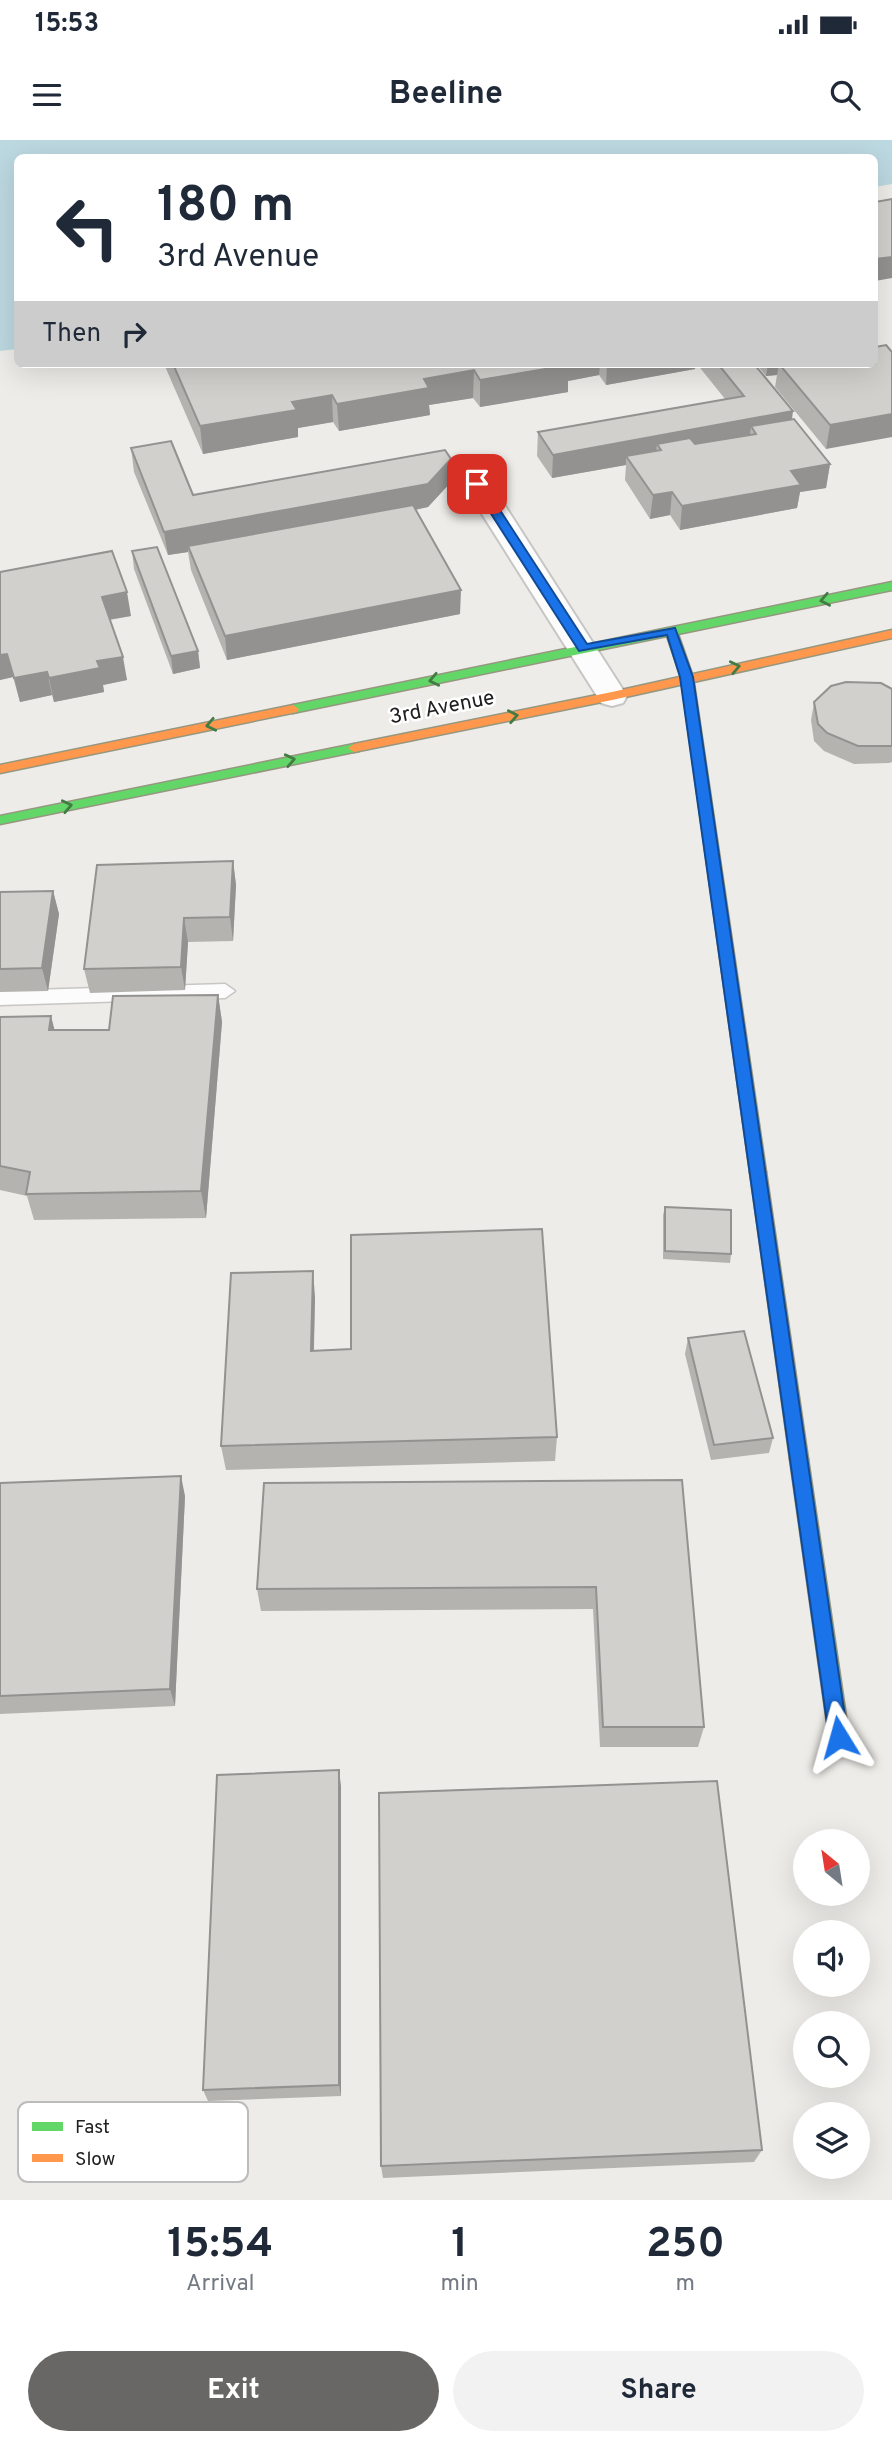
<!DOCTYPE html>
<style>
body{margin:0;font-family:Overpass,sans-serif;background:#f2f2f3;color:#1f2937;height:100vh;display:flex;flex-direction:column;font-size:26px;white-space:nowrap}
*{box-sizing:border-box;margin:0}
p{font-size:23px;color:#747a83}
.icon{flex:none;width:38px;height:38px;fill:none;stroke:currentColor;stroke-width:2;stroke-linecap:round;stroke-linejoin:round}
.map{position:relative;height:2060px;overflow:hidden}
.sheet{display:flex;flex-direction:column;background:#fff;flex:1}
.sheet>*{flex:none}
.guide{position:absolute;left:14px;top:14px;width:864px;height:214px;border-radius:10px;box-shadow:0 7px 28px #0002;background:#fff;color:#1f2937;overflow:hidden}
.needle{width:46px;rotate:330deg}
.buttons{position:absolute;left:793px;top:1689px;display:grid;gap:14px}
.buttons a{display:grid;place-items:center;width:77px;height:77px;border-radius:50%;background:#fff;box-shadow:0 7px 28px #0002;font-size:35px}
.pin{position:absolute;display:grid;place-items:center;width:60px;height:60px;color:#fff;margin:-30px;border-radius:14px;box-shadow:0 4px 10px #0006}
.me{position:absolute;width:77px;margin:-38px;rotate:352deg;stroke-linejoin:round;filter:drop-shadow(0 0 5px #0008)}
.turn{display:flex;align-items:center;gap:24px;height:147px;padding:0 28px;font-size:32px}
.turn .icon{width:91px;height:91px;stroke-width:2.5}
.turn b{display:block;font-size:49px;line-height:60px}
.then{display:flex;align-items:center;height:66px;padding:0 28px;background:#0003;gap:14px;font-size:26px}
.eta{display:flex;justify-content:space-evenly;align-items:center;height:119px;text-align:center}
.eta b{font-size:42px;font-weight:700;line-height:49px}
.button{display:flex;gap:14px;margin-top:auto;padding:14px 28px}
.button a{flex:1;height:80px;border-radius:42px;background:#686766;color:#fff;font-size:28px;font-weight:700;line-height:80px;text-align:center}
.button a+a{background:#f2f2f3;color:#1f2937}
.status{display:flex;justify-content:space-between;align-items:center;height:49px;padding:0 35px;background:#fff;direction:ltr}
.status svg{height:19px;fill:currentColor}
header{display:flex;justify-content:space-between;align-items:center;height:91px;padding:0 28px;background:#fff;font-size:32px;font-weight:700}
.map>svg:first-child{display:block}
</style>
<div class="status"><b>15:53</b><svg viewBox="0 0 49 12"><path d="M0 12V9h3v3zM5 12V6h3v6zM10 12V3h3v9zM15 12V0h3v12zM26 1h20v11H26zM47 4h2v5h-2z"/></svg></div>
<header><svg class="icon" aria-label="menu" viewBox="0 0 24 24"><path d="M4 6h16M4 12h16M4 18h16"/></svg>Beeline<svg class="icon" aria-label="search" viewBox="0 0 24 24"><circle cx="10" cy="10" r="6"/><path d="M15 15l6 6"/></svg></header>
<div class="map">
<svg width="892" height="2060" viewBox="0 0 892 2060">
<rect width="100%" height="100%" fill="#eeece8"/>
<path fill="#bcd8e0" d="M0,0H892V44L875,47V18H18L17,209L0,211Z"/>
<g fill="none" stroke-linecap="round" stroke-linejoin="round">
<g stroke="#c7c6c4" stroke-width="3">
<path id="lane" d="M225,844L235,851L225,858L0,865V851Z"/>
</g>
<g stroke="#c7c6c4" stroke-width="4">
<path id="street" d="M477,336L487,338L491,344L627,556L623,563L612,566L601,563L597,556L463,344L467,338Z"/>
</g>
<g stroke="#959780" stroke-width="3">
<g id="fast">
<path d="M892,442V450L678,494L693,537L766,1032L764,1036H752L750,1032L681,537L667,496L293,573L287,569L293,565Z"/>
<path d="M354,604L360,608L359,611L0,684V676Z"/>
<path d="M799,1311L805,1313L808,1319L849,1597L846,1604L839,1607L832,1604L829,1597L790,1319L793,1313Z"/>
</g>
</g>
<g stroke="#959780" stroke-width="3">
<g id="slow">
<path d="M892,490V498L612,560L354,612L348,608L354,604L612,552Z"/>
<path d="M293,565L299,569L297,572L0,633V625Z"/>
<path d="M758,1026L764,1028L766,1032L808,1319L805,1325L799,1327L793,1325L790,1319L750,1032L752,1028Z"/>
</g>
</g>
<use href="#lane" fill="#fcfcfc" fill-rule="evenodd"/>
<use href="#street" fill="#fcfcfc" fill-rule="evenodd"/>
<use href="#fast" fill="#63d668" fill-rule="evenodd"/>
<use href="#slow" fill="#ff974d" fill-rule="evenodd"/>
</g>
<g fill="#b5b3b0">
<path d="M164,224H696L695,229L606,245L599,235L568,241V252L480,267L473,258L429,265L430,275L339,291L333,282L298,288V297L203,314Z"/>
<path d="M697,224H754L792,279L830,324L826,348L800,352L797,368L680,390L670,375L650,379L625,340L626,325L552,338L537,316L538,292L725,259Z"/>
<path d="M756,224H875L826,309L775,247L777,235L766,236Z"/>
<path d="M131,308L193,355L451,342L428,367L416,370L460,474L227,520L191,430L188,412L168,415L134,332Z"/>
<path d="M132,411L198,511L200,528L173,534L134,429Z"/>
<path d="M0,432L131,476L110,480L127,540L103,545L104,552L54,562L52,555L20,562L13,537L0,540Z"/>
<path d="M892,549V622L889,623L854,624L824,611L814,601L811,580L814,563Z"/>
<path d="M233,721L236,745L233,801L188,802L185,850L90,853L84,829Z"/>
<path d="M53,751L59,774L48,851L0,852V752Z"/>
<path d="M218,855L222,882L206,1078L34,1080L27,1056L0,1050V877L55,890H109Z"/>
<path d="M665,1067L731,1114L730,1123L663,1119V1075Z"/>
<path d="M315,1157L314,1211L557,1297L555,1321L226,1330L221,1306Z"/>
<path d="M688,1198L773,1298L769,1313L711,1320L685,1214Z"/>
<path d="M682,1340L704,1587L698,1607H600L593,1469L261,1471L257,1449Z"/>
<path d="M0,1343L185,1356L175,1566L0,1574Z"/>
<path d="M341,1646V1956L208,1961L203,1950Z"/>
<path d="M762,2010L754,2022L383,2038L381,2026Z"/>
</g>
<g fill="#939290">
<path d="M892,117V138L875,141V119Z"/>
<path d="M561,224H600L599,235L568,241V252L480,267V240Z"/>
<path d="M607,224H696L695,229L606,245Z"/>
<path d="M768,224H779L777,235L766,236Z"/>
<path d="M474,230L473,258L429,265L430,275L339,291L337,264L424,239Z"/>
<path d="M332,255L333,282L298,288V297L203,314L200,286L292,262Z"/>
<path d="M793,271L790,295L756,294L751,286L749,302L661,310L657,304L655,319L626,316V325L552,338L553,315Z"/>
<path d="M892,274V297L826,309L830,285Z"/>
<path d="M451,319V342L428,367L190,411L188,406V412L168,415L164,392Z"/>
<path d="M830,324L826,348L800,352L797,368L680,390L682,366L791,331Z"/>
<path d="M672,352L670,375L650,379L653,355Z"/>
<path d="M461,450L460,474L227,520L225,496Z"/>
<path d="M127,452L131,476L106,480L102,457Z"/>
<path d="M198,511L200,528L173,534L171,516Z"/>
<path d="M7,514L13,537L0,540V515Z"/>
<path d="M123,517L127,540L103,545L104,552L54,562L49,538L97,521Z"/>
<path d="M47,532L52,555L20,562L14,538Z"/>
<path d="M233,721L236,745L233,801L230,777Z"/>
<path d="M53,751L59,774L48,851L42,828Z"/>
<path d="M184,778L188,802L185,850L181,827Z"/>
<path d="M218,855L222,882L206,1078L201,1051Z"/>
<path d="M51,876L58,903L49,890Z"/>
<path d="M313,1131L315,1157L313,1235L311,1211Z"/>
<path d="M181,1336L185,1356L175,1566L170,1549Z"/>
<path d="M339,1630L341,1646V1956L339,1945Z"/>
</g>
<g fill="#d2d0cd" stroke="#939290" stroke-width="2">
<path d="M892,59V117L875,119V62Z"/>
<path d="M886,205L892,212V274L830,285L779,224H875V207Z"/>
<path d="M173,224H569V225L480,240L474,230L424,239L429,248L337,264L332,255L292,262L297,270L200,286Z"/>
<path d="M718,224H754L793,271L553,315L538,292L744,256Z"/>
<path d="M794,279L830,324L791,331L801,345L682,366L672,352L653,355L626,316L661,310L657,304L690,298L695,304L756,294L751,286Z"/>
<path d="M171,301L193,355L445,310L451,319L428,344L164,392L131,308Z"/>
<path d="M413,365L461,450L225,496L188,406Z"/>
<path d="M157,407L198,511L171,516L132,411Z"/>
<path d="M112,411L127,452L102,457L123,517L97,521L100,528L49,538L47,532L14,538L7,514L0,515V432Z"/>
<path d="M846,542L881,543L892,549V606H858L827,593L818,584L814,562L831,546Z"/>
<path d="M233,721L230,777L184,778L181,827L84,829L97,725Z"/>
<path d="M53,751L42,828L0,829V752Z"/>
<path d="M218,855L201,1051L26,1054L30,1032L0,1026V877L51,876L49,890H109L113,856Z"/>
<path d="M665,1067L731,1070V1114L665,1111Z"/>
<path d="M542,1089L557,1297L221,1306L231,1133L313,1131L311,1211L351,1209V1095Z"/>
<path d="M744,1191L773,1298L714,1305L688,1198Z"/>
<path d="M181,1336L170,1549L0,1556V1343Z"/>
<path d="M682,1340L704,1587H603L596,1447L257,1449L264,1343Z"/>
<path d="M339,1630V1945L203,1950L217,1635Z"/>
<path d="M717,1641L762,2010L381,2026L379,1653Z"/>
</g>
<defs><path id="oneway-chevron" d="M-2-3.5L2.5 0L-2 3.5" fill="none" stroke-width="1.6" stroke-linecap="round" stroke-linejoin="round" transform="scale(1.75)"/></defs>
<g stroke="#427b44">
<use href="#oneway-chevron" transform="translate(825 460) rotate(169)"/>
<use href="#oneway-chevron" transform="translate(735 527) rotate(-12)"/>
<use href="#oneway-chevron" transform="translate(434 540) rotate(168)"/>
<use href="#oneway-chevron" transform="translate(513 576) rotate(-11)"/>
<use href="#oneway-chevron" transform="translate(211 585) rotate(168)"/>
<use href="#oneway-chevron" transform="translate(290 620) rotate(-12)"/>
<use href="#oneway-chevron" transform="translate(67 666) rotate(-12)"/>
</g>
<path fill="#1a73e8" stroke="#114b97" stroke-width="2" d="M477,341L483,344L587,504L675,488L693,537L848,1597L846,1604L839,1607L832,1604L829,1597L680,537L667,495L579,511L472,344Z"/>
<g text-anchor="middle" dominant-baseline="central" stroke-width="5" stroke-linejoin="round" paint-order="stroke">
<g font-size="21" fill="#202020" stroke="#fff">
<text transform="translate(442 568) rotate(-11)">3rd Avenue</text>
</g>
</g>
<rect x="18" y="1962" width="230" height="80" rx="10" fill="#fff" stroke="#bcbcbc" stroke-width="2"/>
<rect x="32" y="1982" width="31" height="9" fill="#63d668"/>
<rect x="32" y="2014" width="31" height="8" fill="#ff974d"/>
<g font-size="19" fill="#202020">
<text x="75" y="1993">Fast</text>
<text x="75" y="2025">Slow</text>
</g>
</svg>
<div class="buttons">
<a><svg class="needle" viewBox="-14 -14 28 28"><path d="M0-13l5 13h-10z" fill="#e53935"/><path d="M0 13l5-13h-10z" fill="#747a83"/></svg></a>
<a><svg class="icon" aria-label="sound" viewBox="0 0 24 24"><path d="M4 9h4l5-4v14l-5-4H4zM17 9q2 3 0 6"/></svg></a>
<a><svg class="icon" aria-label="search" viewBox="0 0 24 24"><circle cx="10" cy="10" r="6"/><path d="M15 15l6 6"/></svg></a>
<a><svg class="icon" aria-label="layers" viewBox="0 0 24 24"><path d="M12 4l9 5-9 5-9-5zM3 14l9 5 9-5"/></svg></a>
</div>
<div class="pin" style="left:477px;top:344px;background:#d93025"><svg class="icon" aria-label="arrive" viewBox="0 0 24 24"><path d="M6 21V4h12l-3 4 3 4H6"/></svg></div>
<svg class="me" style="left:839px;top:1597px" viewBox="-20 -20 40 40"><path d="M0-17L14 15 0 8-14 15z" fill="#1a73e8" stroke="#fff" stroke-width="4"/></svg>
<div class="guide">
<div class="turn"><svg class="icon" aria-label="left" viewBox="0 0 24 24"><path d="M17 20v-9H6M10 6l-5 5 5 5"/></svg><div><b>180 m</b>3rd Avenue</div></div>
<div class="then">Then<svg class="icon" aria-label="right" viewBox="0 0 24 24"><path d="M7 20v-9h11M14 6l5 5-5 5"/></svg></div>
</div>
</div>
<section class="sheet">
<div class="eta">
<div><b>15:54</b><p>Arrival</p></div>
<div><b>1</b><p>min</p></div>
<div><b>250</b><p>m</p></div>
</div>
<div class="button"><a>Exit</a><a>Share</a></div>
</section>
